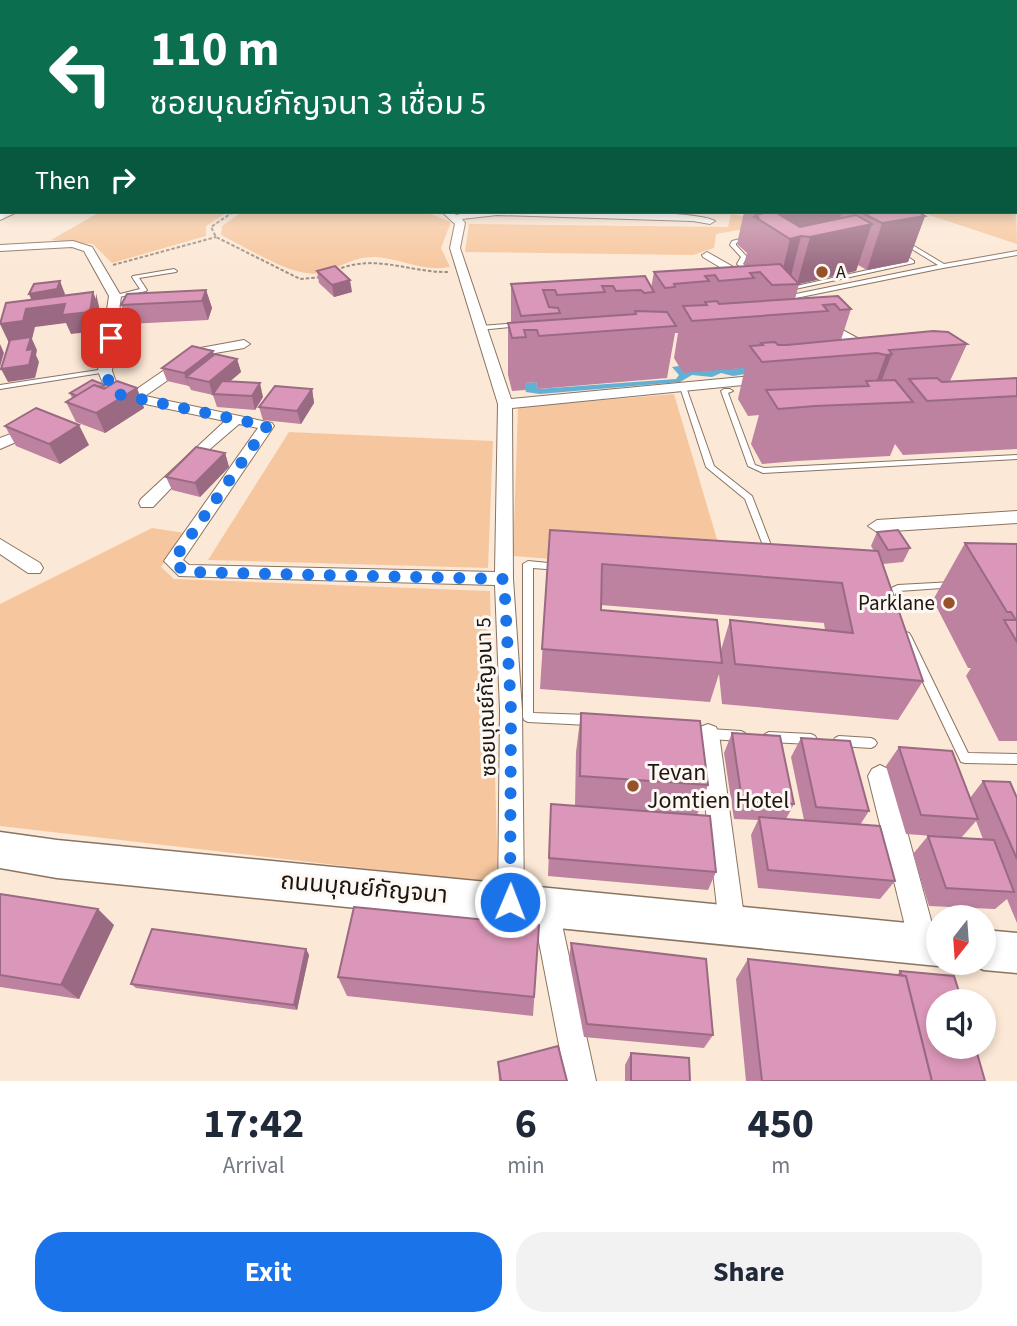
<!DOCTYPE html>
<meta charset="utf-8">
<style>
body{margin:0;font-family:"Source Sans 3","Noto Sans Thai",sans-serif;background:#f2f2f3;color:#1f2937;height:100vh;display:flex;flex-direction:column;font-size:26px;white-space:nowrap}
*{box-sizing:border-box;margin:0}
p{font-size:23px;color:#747a83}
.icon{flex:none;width:38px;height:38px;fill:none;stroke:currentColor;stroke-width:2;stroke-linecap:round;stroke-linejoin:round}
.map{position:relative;height:1081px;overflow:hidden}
.panel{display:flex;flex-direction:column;background:#fff;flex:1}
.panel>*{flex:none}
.top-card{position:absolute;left:0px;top:0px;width:1018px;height:214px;box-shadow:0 4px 10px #0003;background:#0b6e4f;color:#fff;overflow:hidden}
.needle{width:46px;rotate:197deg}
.tools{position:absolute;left:926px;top:905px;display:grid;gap:14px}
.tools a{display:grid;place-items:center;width:70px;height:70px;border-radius:50%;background:#fff;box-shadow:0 4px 10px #0003;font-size:35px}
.pin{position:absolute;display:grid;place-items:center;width:60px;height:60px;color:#fff;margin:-30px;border-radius:14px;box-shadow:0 4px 10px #0006}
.me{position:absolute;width:77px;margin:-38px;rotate:1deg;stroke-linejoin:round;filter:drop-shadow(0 0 5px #0008)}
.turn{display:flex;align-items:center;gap:24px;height:147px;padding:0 35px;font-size:32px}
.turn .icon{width:91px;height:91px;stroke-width:2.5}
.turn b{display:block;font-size:49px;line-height:60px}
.then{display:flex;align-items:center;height:66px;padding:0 35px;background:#0003;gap:14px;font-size:26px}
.eta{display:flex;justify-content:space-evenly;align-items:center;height:119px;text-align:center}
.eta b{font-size:42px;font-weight:700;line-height:49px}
.button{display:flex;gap:14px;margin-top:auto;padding:14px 35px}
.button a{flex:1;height:80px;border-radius:28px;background:#1a73e8;color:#fff;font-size:28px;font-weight:700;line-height:80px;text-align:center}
.button a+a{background:#f2f2f3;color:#1f2937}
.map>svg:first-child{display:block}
</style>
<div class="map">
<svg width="1017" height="1081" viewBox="0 0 1017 1081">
<rect width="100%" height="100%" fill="#fce8d6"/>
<g fill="#f6c79f">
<path d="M100,212H227L206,226V236L112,263L93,244L51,240Z"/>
<path d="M242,212H425L451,222L441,248L450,267C423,272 403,259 376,257C354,256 340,268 320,273C295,279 244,246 221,235L222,226Z"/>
<path d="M901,212H1016L1017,244L923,213Z"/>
<path d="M731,214L754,218L761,226L716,234L714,248L693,255L465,252L469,224L728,227Z"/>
<path d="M674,394L727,573L513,556L518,407Z"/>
<path d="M289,432L493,441L488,568L208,560Z"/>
<path d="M152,528L185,533L161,567L174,579L490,591L498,884L0,826V604Z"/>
</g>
<path fill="#62b0d4" d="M811,363L733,376L721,373L712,377L692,375L680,382L540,394L526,392L523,383L536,382L538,389L676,379L679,375L672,367L679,366L683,372Z"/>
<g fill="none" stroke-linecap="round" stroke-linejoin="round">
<g stroke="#8a7461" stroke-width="2">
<g id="lane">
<path d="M748,237L751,239L750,240L736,243V245L747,257L743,264L755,272V274L753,275L738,265L737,264L741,257L730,245L732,241Z"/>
<path d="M904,240L944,264L1017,251V255L943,268L786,300L783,298L786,296L938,265L902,243V241Z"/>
<path d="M901,252L914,261V263L786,291L783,289L908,261L899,255V253Z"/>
<path d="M174,269L177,271L176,272L139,278L147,290L146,291L115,298L112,296L140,289L132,277L133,276Z"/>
<path d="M518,323L521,325L520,326L480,330L477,328L480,326Z"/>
<path d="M105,369L108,371L107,372L0,389V385Z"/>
<path d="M683,385L686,387L714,466L752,496L774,553L773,555L770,556L766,553L745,499L706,467L680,387Z"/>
<path d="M724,389H730L733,391L728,393L755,465L764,468L1017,455V459L763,473L748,466L721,391Z"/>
<path d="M528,561L559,564L562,565L564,567L562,569L559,570L533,568V713L589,715L593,717L594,720L593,723L589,725L528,722L524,720L523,717V564Z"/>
<path d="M953,582L956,583L958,585L956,587L899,591L895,594L893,604H887L885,601L887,590L898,585Z"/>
<path d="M906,632L909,633L911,636L968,753L1017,754V764L965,763L961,762L901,636L903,633Z"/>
<path d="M710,729L741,731L745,733L747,736L745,739L741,741L710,739L706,737L704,734L706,731Z"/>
<path d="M769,732L811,734L815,736L817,739L815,742L811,744L769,742L765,740L763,737L765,734Z"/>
<path d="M839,736L871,738L875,740L877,743L875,746L871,748L839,746L835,744L833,741L835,738Z"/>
</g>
</g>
<g stroke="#8a7461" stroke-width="2">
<g id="street">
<path d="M0,151H2L0,157Z"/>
<path d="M2,164V170L0,171V165Z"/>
<path d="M4,212H17L0,220V213Z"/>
<path d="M442,212H453L456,215L469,212C508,212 693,207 715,221L710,224L693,221L497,215L462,219L465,223L460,248L511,399L763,375L770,379L763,383L512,408L513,579L522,710L524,902L520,911L511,915L502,911L498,902L500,710L495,585L179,576L164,561L258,428L239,424L203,455L153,507H141L139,503L141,499L225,421L108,396L98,371L109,296L84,251L72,247L0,251V245L73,241L92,247L121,296L112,371L119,390L131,393L195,349L244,340L250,344L244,348L204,355L145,396L272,423L274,426L183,560L189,565L495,572L498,404L450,248L455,224Z"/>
<path d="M707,252L751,277L753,279L743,281L703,257L702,255Z"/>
<path d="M822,319L876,348L878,351L871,355L866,354L818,326L816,323Z"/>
<path d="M32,426L37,427L39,430L37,433L0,449V438Z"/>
<path d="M1017,511V523L877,532L868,526L877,520Z"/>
<path d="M0,539L40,563L43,568L40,573H28L0,554Z"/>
<path d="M708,724L716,727L719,734L745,924L741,933L732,937L723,933L719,924L697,734L700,727Z"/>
<path d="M880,765L888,769L892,776L938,946L934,956L924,960L914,956L910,946L868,776L872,769Z"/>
<path d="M545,893L554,897L558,906L596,1081H566L532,906L536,897Z"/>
</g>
</g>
<g stroke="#8a7461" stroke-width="3">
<g id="secondary">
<path d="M0,832L57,840L938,926V962H947L938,966L57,878L0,868Z"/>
<path d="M984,930L1017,933V973L984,970L970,964L984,962Z"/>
</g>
</g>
<g stroke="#9f8f82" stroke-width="2" stroke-dasharray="3.5 2" stroke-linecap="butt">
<path d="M233,212L211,227L216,237L300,279L323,277"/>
<path d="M113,265L216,237"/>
<path d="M336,270C377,253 408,273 450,272"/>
</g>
<use href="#lane" fill="#fff" fill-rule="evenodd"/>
<use href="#street" fill="#fff" fill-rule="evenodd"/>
<use href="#secondary" fill="#fff" fill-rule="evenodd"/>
</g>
<g fill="#bc829f" fill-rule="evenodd">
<path d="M744,212H918L925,216L908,262L867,270L858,265L856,271L799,284L795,299L838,296L851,309L841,340L967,344L950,381L1017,378V449L903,455L895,444L890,456L797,461L762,464L751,444L759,415L748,416L738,399L745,368L683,373L674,358L678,333H675L667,378L538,389L536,382L525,383V390L512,391L508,375V323H511V284L645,276L651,288L654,272L748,266L744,264L747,253L737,244Z"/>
<path d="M317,271L352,292L334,297L319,283Z"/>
<path d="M206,290L212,308L208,320L128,324L121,305Z"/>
<path d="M214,355L237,359L241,372L230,381L263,397L255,410L217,407L213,395L191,390L189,386L167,381L162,368Z"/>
<path d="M105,385L106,387L137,388L144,408L105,433L76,422L66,402L72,398L70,393Z"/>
<path d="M312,389L314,403L301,424L263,420L259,407Z"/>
<path d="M5,426L89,445L60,464L16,446Z"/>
<path d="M225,453L229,467L200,497L172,490L166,477Z"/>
<path d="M550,530L874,551L871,546L877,532L910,548L903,562L883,564L923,681L898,720L722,704L719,674L710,702L540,689ZM601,605L824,623L825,630L730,620L721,650L601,610Z"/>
<path d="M965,543L1017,544V741H999L966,676L971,668H968L933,600Z"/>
<path d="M581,713L708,785L697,815L716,872L708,890L548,876L551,804L575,806L576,752Z"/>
<path d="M732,733L794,804L786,819L804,820L791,757L801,738L869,811L860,825L895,881L880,899L758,888L751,835L758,820L734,819L724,753Z"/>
<path d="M899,747L970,798L983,781L1017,798V923L1007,899L995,909L929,906L913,854L928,836L983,839L976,821L961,838L906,834L886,766Z"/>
<path d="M0,894L114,925L79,999L0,987Z"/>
<path d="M539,925L533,1016L347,996L338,977Z"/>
<path d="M571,943L713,1035L704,1048L584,1037L569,959Z"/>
<path d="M306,949L309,955L297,1010L136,988L131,984Z"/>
<path d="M748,959L897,975L900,971L985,1081H746L736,979Z"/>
<path d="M631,1053L690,1081H625V1065Z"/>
<path d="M498,1062L567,1081H499Z"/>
</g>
<g fill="#996a82">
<path d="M758,212H842L836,232L872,224L856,271L799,284H797L810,237L801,236L789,284L779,285L790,239L757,216Z"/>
<path d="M925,216L908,262L867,270L882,223Z"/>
<path d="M350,280L352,292L334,297L332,285Z"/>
<path d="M60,281L65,294L62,301L34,306L29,294Z"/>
<path d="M206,290L212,308L208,320L202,301Z"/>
<path d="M93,292L96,299V293L100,311L97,331L71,334L66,323L35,327L32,339L37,350L36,355L39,362L35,378L8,382L1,369L9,343L0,324L26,309Z"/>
<path d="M0,344L4,353L0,367Z"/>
<path d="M213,351L217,364L186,377L189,386V387L184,373Z"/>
<path d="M892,354L873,403L868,404L886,355Z"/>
<path d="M237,359L241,372L213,396L209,382Z"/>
<path d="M260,383L263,397L255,410L252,396Z"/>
<path d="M137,388L144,408L105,433L96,413Z"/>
<path d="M312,389L314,403L301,424L297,411Z"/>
<path d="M79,425L89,445L60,464L49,444Z"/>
<path d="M225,453L229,467L200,497L195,483Z"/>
<path d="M98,909L114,925L79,999L61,985Z"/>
<path d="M306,949L309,955L297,1010L294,1005Z"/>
</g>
<g fill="#db97b9" stroke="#996a82" stroke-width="2">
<path d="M768,212H775L800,227L856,215L872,224L810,237L801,236L790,239L755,217H758L756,215Z"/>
<path d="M877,212H918L925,216L882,223L864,214Z"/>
<path d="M780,264L799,284L772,285L760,272L750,273L754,278L719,281L715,275L705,276L709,281L674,284L675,287L665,288L654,272Z"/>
<path d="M335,266L350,280L332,285L317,271Z"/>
<path d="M645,276L654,292L644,293L641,290L616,291L613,286H602L605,292L557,295L555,290H543L549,307L558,308L560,313L521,316L511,284Z"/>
<path d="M60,281L57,289L29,294L34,284Z"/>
<path d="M206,290L202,301L121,305L127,294Z"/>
<path d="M93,292L90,312L62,315L65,304L26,309L23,321L0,324L6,303Z"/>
<path d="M838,296L851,309L840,310L835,304L823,305L828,311L692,321L683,306L707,305L705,302L717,301L719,304Z"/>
<path d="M635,311L667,312L676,326L539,336L537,330H524L526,337L512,338L508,323L636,314Z"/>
<path d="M933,331L948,332L967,344L889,350L892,354L886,355L877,353L762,362L750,346L763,345L761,343L775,342L778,345H787Z"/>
<path d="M31,337L27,350L33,349L29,365L1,369L10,340Z"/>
<path d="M192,346L213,351L184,373L162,368Z"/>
<path d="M215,354L237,359L209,382L186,377Z"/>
<path d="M937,378L942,382L1017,378V396L927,401L909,379Z"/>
<path d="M92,380L105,385L101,387L94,385L77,396L70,393Z"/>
<path d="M895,380L913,402L815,406L778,409L766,390L869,386L866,381Z"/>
<path d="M117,381L137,388L96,413L66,402L94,385L104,389Z"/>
<path d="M222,381L260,383L252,396L213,394Z"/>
<path d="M275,386L312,389L297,411L259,407Z"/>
<path d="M36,408L79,425L49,444L5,426Z"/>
<path d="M196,447L225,453L195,483L166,477Z"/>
<path d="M550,530L878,551L923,681L735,664L730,620L853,633L842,583L602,564L601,610L717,620L722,663L542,649Z"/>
<path d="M898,530L910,548L888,550L877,532Z"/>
<path d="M965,543L1017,544V642L1004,620H1016L1011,612H1007Z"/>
<path d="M581,713L700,721L708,785L580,776Z"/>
<path d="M732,733L780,736L794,804L742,800Z"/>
<path d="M801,738L850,741L869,811L816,807Z"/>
<path d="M899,747L952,751L978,819L921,815Z"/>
<path d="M983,781L1010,782L1017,798V859Z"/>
<path d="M551,804L710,816L716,872L549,858Z"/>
<path d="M759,817L880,826L895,881L768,870Z"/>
<path d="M928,836L994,840L1014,892L946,888Z"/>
<path d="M0,894L98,909L61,985L0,975Z"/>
<path d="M354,907L539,925L534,997L338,977Z"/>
<path d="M152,929L306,949L294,1005L131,984Z"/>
<path d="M571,943L706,959L713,1035L587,1024Z"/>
<path d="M748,959L906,976L932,1081H762Z"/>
<path d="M900,971L954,976L962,1001H938V1046H975L985,1081H932L906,976L901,975Z"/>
<path d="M558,1046L567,1081H501L498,1062Z"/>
<path d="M631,1053L689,1058L690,1081H631Z"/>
</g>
<linearGradient id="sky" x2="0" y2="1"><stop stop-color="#72b2e0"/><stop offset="0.44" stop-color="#fef5ed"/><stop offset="1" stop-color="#fef5ed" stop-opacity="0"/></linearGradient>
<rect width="1017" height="269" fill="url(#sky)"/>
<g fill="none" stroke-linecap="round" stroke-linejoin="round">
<path stroke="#1a73e8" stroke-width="12" stroke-dasharray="0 21.6" d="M111,338L105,371L113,393L267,426L173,561L185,572L504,579L511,710L510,902"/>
</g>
<g fill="#985229" stroke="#fdf8f4" stroke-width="2.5">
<circle cx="822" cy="272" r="7"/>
<circle cx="949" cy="603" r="7"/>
<circle cx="633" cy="786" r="7"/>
</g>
<g text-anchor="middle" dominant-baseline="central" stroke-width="6" stroke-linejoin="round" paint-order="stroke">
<g font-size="18" fill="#1e150e" stroke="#fdf8f4" text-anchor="start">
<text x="836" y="272">A</text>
</g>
<g font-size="21" fill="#1e150e" stroke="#fdf8f4" text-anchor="end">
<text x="935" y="603">Parklane</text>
</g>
<g font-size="21" fill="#1e150e" stroke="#fdf8f4">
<text transform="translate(486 697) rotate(-92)">ซอยบุณย์กัญจนา 5</text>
</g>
<g font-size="24" fill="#1e150e" stroke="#fdf8f4" text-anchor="start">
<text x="647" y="772">Tevan<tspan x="647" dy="28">Jomtien Hotel</tspan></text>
</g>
<g font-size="24" fill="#1e150e" stroke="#fdf8f4">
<text transform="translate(364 888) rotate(5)">ถนนบุณย์กัญจนา</text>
</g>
</g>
</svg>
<div class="tools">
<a><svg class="needle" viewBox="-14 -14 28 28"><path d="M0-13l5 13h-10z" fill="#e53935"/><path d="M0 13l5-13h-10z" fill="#747a83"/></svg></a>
<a><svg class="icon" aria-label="sound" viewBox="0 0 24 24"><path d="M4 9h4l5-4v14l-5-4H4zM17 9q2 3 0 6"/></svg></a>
</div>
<div class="pin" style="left:111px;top:338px;background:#d93025"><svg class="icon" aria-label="arrive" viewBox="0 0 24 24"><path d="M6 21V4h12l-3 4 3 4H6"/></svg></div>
<svg class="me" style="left:510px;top:902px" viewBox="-20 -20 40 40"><circle r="17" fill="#1a73e8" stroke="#fff" stroke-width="3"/><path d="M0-11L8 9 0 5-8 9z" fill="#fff"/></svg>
<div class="top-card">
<div class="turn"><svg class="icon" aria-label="left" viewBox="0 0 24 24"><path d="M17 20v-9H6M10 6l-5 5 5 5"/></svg><div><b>110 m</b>ซอยบุณย์กัญจนา 3 เชื่อม 5</div></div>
<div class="then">Then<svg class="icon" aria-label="right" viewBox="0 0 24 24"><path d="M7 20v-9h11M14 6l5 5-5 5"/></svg></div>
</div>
</div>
<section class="panel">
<div class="eta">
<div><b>17:42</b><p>Arrival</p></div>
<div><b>6</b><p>min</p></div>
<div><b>450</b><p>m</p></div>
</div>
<div class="button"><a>Exit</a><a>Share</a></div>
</section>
